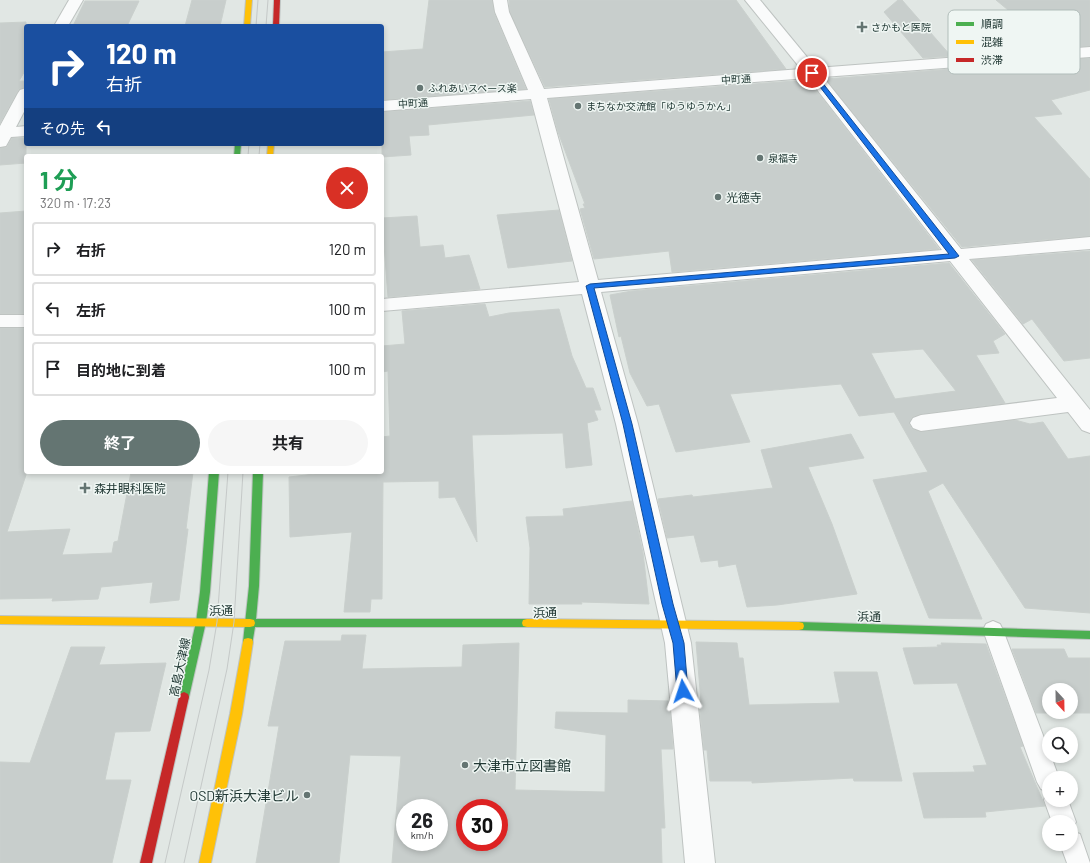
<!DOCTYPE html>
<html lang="ja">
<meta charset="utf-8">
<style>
body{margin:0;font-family:Barlow,"Noto Sans JP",sans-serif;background:#f6f6f6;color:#202124;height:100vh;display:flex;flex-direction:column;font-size:15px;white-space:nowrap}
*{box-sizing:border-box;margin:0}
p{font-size:13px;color:#757577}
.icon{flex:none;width:22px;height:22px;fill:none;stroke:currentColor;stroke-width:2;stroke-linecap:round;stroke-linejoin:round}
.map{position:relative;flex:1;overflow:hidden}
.panel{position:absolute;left:24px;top:154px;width:360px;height:320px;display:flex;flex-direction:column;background:#fff;border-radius:4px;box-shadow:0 2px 6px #0003}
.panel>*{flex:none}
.hud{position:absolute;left:24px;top:24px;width:360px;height:122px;border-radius:4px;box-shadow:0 2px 6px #0003;background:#1a4fa0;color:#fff;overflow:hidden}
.needle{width:26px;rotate:158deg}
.buttons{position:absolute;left:1042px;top:683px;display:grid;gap:8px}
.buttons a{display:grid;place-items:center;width:36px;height:36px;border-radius:50%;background:#fff;box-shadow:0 2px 6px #0003;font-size:20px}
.speed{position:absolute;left:396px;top:799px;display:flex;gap:8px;font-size:20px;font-weight:700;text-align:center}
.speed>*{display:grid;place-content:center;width:52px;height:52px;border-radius:50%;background:#fff;box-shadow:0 2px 6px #0003;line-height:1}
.speed small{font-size:10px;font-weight:400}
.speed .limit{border:6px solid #d22;background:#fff;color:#111}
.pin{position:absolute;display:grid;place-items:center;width:34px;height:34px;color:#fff;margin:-17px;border:2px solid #fff;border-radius:50%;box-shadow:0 1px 4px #0007}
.me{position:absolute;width:44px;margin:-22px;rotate:355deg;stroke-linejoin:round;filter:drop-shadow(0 0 3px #0008)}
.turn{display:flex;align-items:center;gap:14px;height:84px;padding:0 16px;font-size:18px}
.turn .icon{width:52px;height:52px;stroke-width:2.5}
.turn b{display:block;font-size:28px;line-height:34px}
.then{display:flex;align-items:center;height:38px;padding:0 16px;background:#0003;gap:8px;font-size:15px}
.round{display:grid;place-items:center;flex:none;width:42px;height:42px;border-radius:21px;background:#f6f6f6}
.summary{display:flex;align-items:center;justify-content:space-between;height:68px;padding:0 16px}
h1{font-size:24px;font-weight:700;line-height:30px;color:#1e9e55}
.cta{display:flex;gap:8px;margin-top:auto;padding:8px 16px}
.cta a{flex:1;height:46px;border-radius:24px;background:#647572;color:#fff;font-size:16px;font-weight:700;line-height:46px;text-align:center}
.cta a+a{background:#f6f6f6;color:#202124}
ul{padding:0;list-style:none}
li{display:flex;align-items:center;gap:12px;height:54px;margin:0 8px 6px;padding:0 8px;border:2px solid #e0e0e0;border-radius:4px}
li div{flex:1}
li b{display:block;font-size:15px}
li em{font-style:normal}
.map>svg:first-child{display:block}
</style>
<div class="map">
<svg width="1090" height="863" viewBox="0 0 1090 863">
<rect width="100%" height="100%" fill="#e1e7e4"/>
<g fill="#c8cecc" stroke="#cad0cd" fill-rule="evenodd">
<path d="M192,0H226L220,26H185Z"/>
<path d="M429,0H492L494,13L526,89L382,100V52L423,49Z"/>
<path d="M509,0H736L786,69L545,87L510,12Z"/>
<path d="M898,0H902L951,56L923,58L884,12Z"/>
<path d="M996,0H1090V46L1054,48Z"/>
<path d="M85,1H139L127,26H73Z"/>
<path d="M26,22V69L19,81H26V87L19,89L0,123V23Z"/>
<path d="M1090,58V90L1051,100L1062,114L1034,117L1090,179V236L962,247L826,79Z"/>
<path d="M808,80L939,249L672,272L669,251L594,259L580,209L585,208L583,204H585L558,132L549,99Z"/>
<path d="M530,101L534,115L428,125L429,135L409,136L411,155L382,157V112Z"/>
<path d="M12,138H26V163L0,165V148L7,147Z"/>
<path d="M559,210L572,261L508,268L497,215Z"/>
<path d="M26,211V314H0V213Z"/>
<path d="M417,216L420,247L443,245L445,258L469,255L480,289L388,297L382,218Z"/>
<path d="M1090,251V358L1064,361L1032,319L1023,324L972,260Z"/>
<path d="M949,263L1005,334L993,341L999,353L976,355L1005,403L921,414L912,417L909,424L912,429L921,432L1015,420L1030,424L1043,422L1068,459L1090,456V613L1025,608L943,483L928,491L982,619L929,618L873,480L928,472L894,412L859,416L841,384L730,394L750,442L676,452L659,404L647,406L630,373L621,336L619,337L610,295L632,291ZM923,349L956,391L895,399L871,353Z"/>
<path d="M485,304L489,317L509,313L559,309L572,356L586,388H593L601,410H594L598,420L587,423L592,465L566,468L563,433L472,435L477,542L455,497L439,498V481L383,482L382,599H371L370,612H344L352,532L290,537L289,477L332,472H382V437L390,436L388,371L382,372V346L405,344L402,311Z"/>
<path d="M0,328H26V475L7,532L70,529L62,555L112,553L114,542L118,541L131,472H193L186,529H188L179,600L150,603L153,582L101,587L98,599L52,601L53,598L0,599Z"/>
<path d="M851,434L864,458L808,467L832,524L857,594L777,605L747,607L736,564L719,567L718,560L701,562L694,535L667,538L658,499L692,495L693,497L773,488L761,450Z"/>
<path d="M632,501L643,553L649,604L581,602L582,604H529L530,548L526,517L564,516L563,509Z"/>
<path d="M342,635H366L362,669L462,667L463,645L519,643L515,790L605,792L606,735L555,728L556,712L628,713V700L669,701L673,749H661L665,828H661L662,863H392L401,756L350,755L339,863H256L279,726H268L285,641H341ZM405,808H439V842H405ZM465,808H499V842H465Z"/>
<path d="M696,642L737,643L739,658H743L749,705L840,703L834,672H877L902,781H854L853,778L752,783V781H710L707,750H704L699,702H701Z"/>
<path d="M941,643L986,644L1023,746L1020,747L1045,806L985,812L986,817L924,818L913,773L975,772L973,766L987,765L957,683L914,684L903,648L938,647L937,645H942Z"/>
<path d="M71,647H105L99,665L166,663L150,731L115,732L105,780H131L112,863H0V762L30,763Z"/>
<path d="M1012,649H1064L1068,658H1090V713H1036ZM1049,690H1071V712H1049Z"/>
</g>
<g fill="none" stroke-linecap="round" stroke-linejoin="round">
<g stroke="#bec3c1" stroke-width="2">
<g id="lane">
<path d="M993,621L1000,624L1003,630L1049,751V756H1051L1059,778H1049V800H1068L1076,822L1071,830V822H1052L1044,800L1048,792L1041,789L1037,782L983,630L986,624Z"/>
<path d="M1071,831L1080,834L1090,863H1067L1060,844H1071Z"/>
</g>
</g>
<g stroke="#bec3c1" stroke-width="2">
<g id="street">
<path d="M69,0H83L68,26H54Z"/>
<path d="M493,0H507L509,12L544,89L801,69L745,0H760L816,68L1090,47V57L823,77L961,249L1090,237V249L969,259L1090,410V433L1082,430L1068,412L921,431L913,428L910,423L913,418L921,415L1057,398L950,261L601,292L638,424L691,643L715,863H685L665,643L616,424L582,294L382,311V299L579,282L531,99L382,111V101L528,90L495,12ZM808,78L942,250L598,280L547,98Z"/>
<path d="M26,88V108L16,127L26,126V136L11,137L6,146L0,147V126L18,93L20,90Z"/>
<rect x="0" y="315" width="26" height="12"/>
</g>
</g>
<g stroke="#bec4c2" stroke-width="2">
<g id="fast">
<path d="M235,144H241L240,156H234Z"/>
<path d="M209,472H219L210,592L206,622L189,697L188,700L184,702L180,700L179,697L196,622L200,592Z"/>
<path d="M253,472H263L259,586L256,619H527L531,620L532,623L531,626L527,627H255L252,645L248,646L244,645L243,642L249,586Z"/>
<path d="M799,622L1090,631V639L799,630L795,629L794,626L795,623Z"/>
</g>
</g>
<g stroke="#bec4c2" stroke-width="2">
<g id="slow">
<path d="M246,0H252L250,26H244Z"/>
<path d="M268,144H274L273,156H267Z"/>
<path d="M0,616L250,619L254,620L255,623L254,626L250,627L0,624Z"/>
<path d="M527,619L799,622L803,623L804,626L803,629L799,630L527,627L523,626L522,623L523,620Z"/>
<path d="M248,638L252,639L253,642L242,714L211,863H199L230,714L243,642L244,639Z"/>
</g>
</g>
<g stroke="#bec4c2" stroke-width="2">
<g id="jam">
<path d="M274,0H280L279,26H273Z"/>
<path d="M184,692L188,694L189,697L152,863H140L179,697L180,694Z"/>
</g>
</g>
<use href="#lane" fill="#fafbfb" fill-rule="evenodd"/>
<use href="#street" fill="#fafbfb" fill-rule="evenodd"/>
<use href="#fast" fill="#4caf50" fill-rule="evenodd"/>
<use href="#slow" fill="#ffc107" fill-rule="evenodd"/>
<use href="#jam" fill="#c62828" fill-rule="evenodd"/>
<g stroke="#c5c9c8" stroke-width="1">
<path d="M256,26L258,0"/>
<path d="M266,26L268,0"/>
<path d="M248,156L249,144"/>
<path d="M259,156L260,144"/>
<path d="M165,863L209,670L217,622L228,472"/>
<path d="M184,863L227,669L234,622L243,472"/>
</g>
</g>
<path fill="#1a73e8" stroke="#114b97" d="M810,72H814L959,256L955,258L594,288L632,424L673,604L684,643L688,691L687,694L683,695L679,694L677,691L673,643L662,604L623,424L586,286L590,284L949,254L810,74Z"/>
<g fill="#647572" stroke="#eff6f3" stroke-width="1.5">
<path d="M860 21h4v4h4v4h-4v4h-4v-4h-4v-4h4z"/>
<circle cx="420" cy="88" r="4"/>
<circle cx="578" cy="106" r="4"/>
<circle cx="760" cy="158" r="4"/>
<circle cx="718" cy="197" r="4"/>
<path d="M83 482h4v4h4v4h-4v4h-4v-4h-4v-4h4z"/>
<circle cx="465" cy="765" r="4"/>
<circle cx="307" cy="795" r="4"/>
</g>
<g text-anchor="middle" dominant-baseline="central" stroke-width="3" stroke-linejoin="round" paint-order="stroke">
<g font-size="10" fill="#213834" stroke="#eff6f3" text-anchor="start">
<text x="871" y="27">さかもと医院</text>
<text x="428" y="88">ふれあいスペース楽</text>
<text x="586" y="106">まちなか交流館「ゆうゆうかん」</text>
<text x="768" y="158">泉福寺</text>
</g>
<g font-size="10" fill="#213834" stroke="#eff6f3">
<text transform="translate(736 79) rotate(-4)">中町通</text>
<text transform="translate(413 103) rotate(-4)">中町通</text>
</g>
<g font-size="12" fill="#213834" stroke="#eff6f3" text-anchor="start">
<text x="726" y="197">光徳寺</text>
<text x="94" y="488">森井眼科医院</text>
</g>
<g font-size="12" fill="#213834" stroke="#eff6f3">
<text x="221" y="610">浜通</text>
<text x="545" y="612">浜通</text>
<text transform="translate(869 616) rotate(1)">浜通</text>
<text transform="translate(179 667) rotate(-78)">高島大津線</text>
</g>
<g font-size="14" fill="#213834" stroke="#eff6f3" text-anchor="start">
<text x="473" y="765">大津市立図書館</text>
<text x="299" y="795" text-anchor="end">OSD新浜大津ビル</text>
</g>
</g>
<rect x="948" y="10" width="132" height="64" rx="6" fill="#eff6f3" stroke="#b1bdba" stroke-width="1"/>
<rect x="956" y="22" width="18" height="4" fill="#4caf50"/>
<rect x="956" y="40" width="18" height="4" fill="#ffc107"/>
<rect x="956" y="58" width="18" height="4" fill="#c62828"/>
<g font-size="11" fill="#213834">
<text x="981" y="28">順調</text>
<text x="981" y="46">混雑</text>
<text x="981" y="64">渋滞</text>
</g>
</svg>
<div class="buttons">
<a><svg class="needle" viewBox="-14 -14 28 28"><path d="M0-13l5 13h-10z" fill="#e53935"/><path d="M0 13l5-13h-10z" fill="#757577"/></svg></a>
<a><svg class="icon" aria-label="search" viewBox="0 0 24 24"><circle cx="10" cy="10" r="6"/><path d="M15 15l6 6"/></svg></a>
<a>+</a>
<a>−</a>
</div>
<div class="speed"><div>26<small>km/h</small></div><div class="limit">30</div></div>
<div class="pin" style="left:812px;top:73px;background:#d93025"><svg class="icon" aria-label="arrive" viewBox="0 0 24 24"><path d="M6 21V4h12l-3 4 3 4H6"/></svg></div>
<svg class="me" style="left:683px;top:691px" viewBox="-20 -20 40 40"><path d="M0-17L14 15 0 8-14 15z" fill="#1a73e8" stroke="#fff" stroke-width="4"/></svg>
<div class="hud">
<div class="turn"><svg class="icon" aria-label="right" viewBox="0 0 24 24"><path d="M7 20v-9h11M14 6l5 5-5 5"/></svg><div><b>120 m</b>右折</div></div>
<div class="then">その先<svg class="icon" aria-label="left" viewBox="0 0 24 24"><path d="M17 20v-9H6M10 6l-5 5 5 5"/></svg></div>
</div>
<section class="panel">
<div class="summary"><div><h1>1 分</h1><p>320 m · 17:23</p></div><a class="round" style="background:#d93025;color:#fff"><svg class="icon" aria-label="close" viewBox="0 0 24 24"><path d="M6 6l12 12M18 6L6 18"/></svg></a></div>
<ul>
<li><svg class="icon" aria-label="right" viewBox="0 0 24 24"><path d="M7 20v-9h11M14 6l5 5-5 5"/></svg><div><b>右折</b></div><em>120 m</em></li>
<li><svg class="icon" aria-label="left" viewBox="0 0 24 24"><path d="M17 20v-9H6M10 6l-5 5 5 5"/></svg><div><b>左折</b></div><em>100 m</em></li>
<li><svg class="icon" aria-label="arrive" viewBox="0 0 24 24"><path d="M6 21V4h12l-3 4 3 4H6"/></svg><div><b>目的地に到着</b></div><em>100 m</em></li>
</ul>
<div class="cta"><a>終了</a><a>共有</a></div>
</section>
</div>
